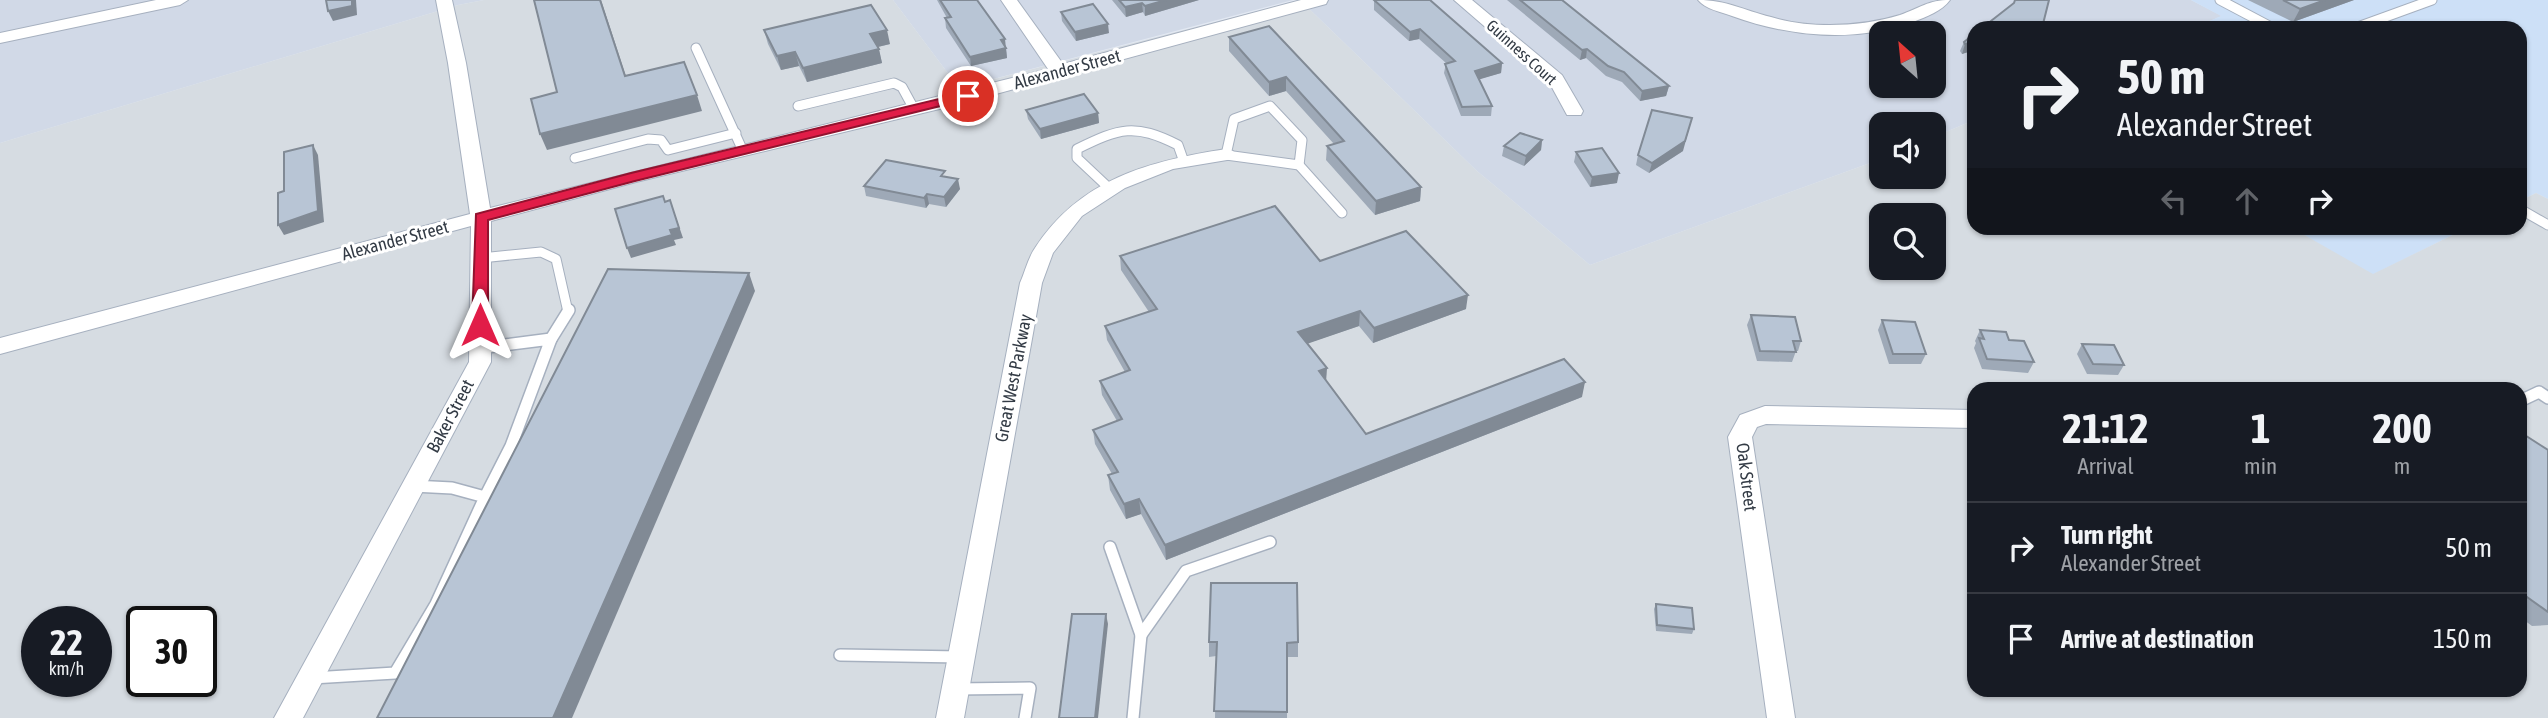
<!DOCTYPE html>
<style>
body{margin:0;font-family:"Asap Condensed",sans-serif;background:#20242c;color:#f1f3f6;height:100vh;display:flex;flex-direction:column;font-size:26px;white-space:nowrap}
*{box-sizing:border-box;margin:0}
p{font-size:23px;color:#9ea1a6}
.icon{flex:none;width:38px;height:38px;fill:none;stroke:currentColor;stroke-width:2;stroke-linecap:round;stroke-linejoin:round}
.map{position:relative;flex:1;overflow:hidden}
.sheet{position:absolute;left:1967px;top:382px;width:560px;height:315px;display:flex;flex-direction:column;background:#171b24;border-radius:21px;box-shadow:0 2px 5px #0004}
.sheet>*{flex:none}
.banner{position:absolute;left:1967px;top:21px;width:560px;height:214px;border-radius:21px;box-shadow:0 2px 5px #0004;background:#171b24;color:#f1f3f6;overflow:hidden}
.needle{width:46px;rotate:333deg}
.tools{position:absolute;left:1869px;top:21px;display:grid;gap:14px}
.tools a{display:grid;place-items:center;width:77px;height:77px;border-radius:14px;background:#171b24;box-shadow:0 2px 5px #0004;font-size:35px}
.speed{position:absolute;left:21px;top:606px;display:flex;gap:14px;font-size:35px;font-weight:700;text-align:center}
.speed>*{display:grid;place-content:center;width:91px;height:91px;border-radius:50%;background:#171b24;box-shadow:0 2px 5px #0004;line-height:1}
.speed small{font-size:18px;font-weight:400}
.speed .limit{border:4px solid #111;border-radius:10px;background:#fff;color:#111}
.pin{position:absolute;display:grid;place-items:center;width:60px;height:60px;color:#fff;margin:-30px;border:4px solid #fff;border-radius:50%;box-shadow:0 2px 7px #0007}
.me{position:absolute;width:77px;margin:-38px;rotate:0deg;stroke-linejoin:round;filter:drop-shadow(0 0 5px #0008)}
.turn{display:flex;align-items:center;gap:24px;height:147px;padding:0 35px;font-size:32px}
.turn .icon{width:91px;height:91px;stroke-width:2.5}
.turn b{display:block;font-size:49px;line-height:60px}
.lanes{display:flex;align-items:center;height:66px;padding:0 35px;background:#0003;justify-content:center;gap:35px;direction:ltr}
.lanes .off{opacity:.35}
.eta{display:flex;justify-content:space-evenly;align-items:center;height:119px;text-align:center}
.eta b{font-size:42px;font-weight:700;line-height:49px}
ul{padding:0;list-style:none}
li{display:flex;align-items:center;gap:21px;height:91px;padding:0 35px;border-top:2px solid #363941}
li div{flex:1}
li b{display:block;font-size:26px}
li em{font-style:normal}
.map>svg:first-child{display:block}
</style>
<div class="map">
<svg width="2548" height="718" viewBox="0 0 2548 718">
<rect width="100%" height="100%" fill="#e3e9f3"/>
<g fill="#d1d9e7" fill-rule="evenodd">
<path d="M0,0H484L458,5L0,143Z"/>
<path d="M893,0H1293L959,88Z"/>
<path d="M1300,0H2191L2222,16L2193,28H1974V120L1934,137V124H1881V159L1590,265L1477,171ZM1881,33H1934V86H1881Z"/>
</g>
<g fill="#cde0f7">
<path d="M2191,0H2548V199L2536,193L2520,201V28H2193L2221,16Z"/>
<path d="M2292,228H2467L2372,275Z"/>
</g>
<path fill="#d6dce2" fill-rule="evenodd" d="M484,0H893L959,88L1300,0L1477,171L1590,265L1881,159V177H1934V137L1974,120V228H2292L2373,274L2467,228H2520V201L2536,193L2548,199V718H0V143L458,5ZM1881,215H1934V268H1881ZM1974,388H2520V690H1974ZM37,621H96V681H37ZM142,621H201V681H142Z"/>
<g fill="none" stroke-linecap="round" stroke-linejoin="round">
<g stroke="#a6b0bf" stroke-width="11">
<g id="lane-far1">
<path d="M2220,0L2273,28"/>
<path d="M2355,28L2432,0"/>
<path d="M696,48L743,151"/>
<path d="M798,106L894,83L902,87L914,109"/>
<path d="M1270,106L1302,140L1299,165L1226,155L1234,119Z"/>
<path d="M575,158L648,139L661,140L668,150L736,133"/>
<path d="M1299,165L1342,213"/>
<path d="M1110,189L1077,158V149C1120,128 1134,123 1178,145L1184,162"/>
<path d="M2520,209L2548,225"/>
<path d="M481,258L541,252L556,259L568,312"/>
</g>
</g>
<g stroke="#a6b0bf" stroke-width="14">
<g id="lane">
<path d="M551,339L569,310"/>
<path d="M480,348L551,339L511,446L485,497"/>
<path d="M2520,401L2539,392L2548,398"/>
<path d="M1110,547L1141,635L1133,718"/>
<path d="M1141,635L1186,571L1270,542"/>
<path d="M840,655L961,657"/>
<path d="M312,678L395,673L436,604L485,497L452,488L413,486"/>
<path d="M955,689L1030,688L1025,718"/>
</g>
</g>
<g stroke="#a6b0bf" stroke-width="2">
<g id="street">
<path d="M156,0H188L180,5L0,43V33Z"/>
<path d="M436,0H452L466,63L490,208L1048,69L1001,0H1017L1063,64L1301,0H1328L1326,4L952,106L636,182L491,221V362L303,718H274L469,362L471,226L0,354V338L470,214L448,63Z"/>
<path d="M1454,0H1472L1562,75L1583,111L1581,115H1567L1549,82Z"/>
<path d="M1698,0C1727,0 1743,10 1771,17C1790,23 1810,25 1830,25C1853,25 1877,22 1900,15C1920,8 1928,0 1950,0C1942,11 1926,17 1913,22C1854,43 1790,37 1732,16C1721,12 1705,9 1698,0Z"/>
<path d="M1226,149L1233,151L1236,155L1233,159L1173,169L1125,188L1082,216L1053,253L1042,283L964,718H936L1020,283C1025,272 1028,258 1035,248C1080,179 1149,161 1226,149Z"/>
<path d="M1765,406L1974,410V428L1766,424L1757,427L1752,437L1795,718H1767L1728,437L1740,415Z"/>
</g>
</g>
<use href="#lane-far1" stroke="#fff" stroke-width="9"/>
<use href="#lane" stroke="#fff" stroke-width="11"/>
<use href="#street" fill="#fff" fill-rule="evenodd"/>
</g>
<g fill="#9ea9b7">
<path d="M937,0H977L1007,49H1006L1007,58L971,66L946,28L945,18H947Z"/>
<path d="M1112,0H1199L1145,16L1143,12L1126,17Z"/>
<path d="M1374,0L1502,63L1501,73L1479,79L1492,106L1491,116H1461L1444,73L1446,63L1419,39L1409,41L1374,10Z"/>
<path d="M1507,0H1562L1669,86L1666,96L1640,101L1622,82L1606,76L1586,58L1580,60Z"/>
<path d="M2248,0H2354L2293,22Z"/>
<path d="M1061,12L1109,33L1076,41L1062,21Z"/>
<path d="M1269,26L1421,187L1420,201L1375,215L1326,160L1327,146L1334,144L1286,91L1269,96L1229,51V37Z"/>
<path d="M764,30L890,44L878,47L882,63L807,82L799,66L781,70L768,44Z"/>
<path d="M1974,34V50L1962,54L1960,51L1964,42Z"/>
<path d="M1026,110L1098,113L1099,123L1041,139L1028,119Z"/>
<path d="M1542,140L1541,150L1524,166L1502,156L1504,146Z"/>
<path d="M1683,151L1649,173L1636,165L1638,155Z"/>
<path d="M1576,152L1617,183L1590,187L1574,162Z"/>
<path d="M946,177L960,189L946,207L929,204L926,208L866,196L864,186Z"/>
<path d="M1120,256L1320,261L1466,309L1373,343L1359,326L1308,343L1326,381L1366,434L1582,397L1166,560L1141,514L1126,519L1110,490L1108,475L1112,474L1095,444L1093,430L1117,421L1102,395L1100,381L1125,372L1107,340L1105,326L1149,312L1121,270Z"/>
<path d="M1751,315L1801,341L1798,351H1796L1792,362L1757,361L1747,325Z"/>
<path d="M1882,320L1926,354L1921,364H1889L1878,330Z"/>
<path d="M1980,330L2009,340L2034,362L2028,373L1982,369L1974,348L1976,343L1975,341Z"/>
<path d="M2082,344L2124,365L2118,375L2087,374L2077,354Z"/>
<path d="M2520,432L2548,450V625L2532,626L2520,617Z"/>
<path d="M1656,604L1694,629L1692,634L1656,631L1654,609Z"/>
<path d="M1209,642H1298V657H1287V718H1215L1216,656L1209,657Z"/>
</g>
<g fill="#818a95">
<path d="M352,0H356L357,15L333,21L328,11Z"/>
<path d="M600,0H601L631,92L625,76Z"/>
<path d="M1166,0H1199L1145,16V6Z"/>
<path d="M2325,0H2354L2293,22L2300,9Z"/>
<path d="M1142,3L1143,12L1126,17L1125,7Z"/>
<path d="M1108,24L1109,33L1076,41L1075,32Z"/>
<path d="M1420,29L1419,39L1409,41L1410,32Z"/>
<path d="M887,30L890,44L873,48L870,34Z"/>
<path d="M1005,39L1007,58L971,66L970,57L1001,40Z"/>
<path d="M1974,42V50L1962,54L1965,44Z"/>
<path d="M879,49L882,63L807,82L803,68Z"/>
<path d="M1587,49L1586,58L1580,60L1582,50Z"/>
<path d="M795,52L799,66L781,70L777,56Z"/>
<path d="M1502,63L1501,73L1474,81L1475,71Z"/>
<path d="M1286,77V91L1269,96V82Z"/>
<path d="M1669,86L1666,96L1640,101L1642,91Z"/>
<path d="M697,95L702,111L547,150L540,134Z"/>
<path d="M1098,113L1099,123L1041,139L1040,129Z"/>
<path d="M1692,118L1683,151L1649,173L1652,163Z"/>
<path d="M1542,140L1541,150L1524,166L1526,156Z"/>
<path d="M313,145L318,155L324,222L284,235L278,225Z"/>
<path d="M1619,173L1617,183L1590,187L1592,177Z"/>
<path d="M958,179L960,189L946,207L944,197Z"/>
<path d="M1421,187L1420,201L1375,215L1376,201Z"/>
<path d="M927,194L929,204L926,208L924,198Z"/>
<path d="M670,200L683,238L674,240L676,245L631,258L627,248Z"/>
<path d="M749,273L755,291L572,718H553Z"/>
<path d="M1468,295L1466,309L1373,343L1374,328Z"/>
<path d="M1360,311L1359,326L1298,347V332Z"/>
<path d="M1327,368L1326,383L1319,371Z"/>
<path d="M1585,382L1582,397L1166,560L1165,545Z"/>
<path d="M1139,499L1141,514L1126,519L1124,504Z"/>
<path d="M1106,614L1108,624L1098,718H1095Z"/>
</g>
<g fill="#b8c5d5" stroke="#818a95" stroke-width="2">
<path d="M326,0H352V6L328,11Z"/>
<path d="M534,0H600L625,76L684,62L697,95L540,134L531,99L557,92Z"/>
<path d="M940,0H977L1005,39L1001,40L1006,48L970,57L945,18L951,17Z"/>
<path d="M1119,0H1166L1145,6L1142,3L1125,7Z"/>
<path d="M1374,0H1430L1502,63L1475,71L1492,106L1462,107L1445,64L1455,61L1420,29L1410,32Z"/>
<path d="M1520,0H1562L1669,86L1642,91L1624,72L1608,66L1587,49L1582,50Z"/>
<path d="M2015,0H2049L2042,28H2033L2025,25L2016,28H1982L2014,3Z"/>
<path d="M2283,0H2325L2300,9Z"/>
<path d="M1093,4L1108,24L1075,32L1061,12Z"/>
<path d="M871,5L887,30L870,34L879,49L803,68L795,52L777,56L764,30Z"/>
<path d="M1269,26L1421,187L1376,201L1327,146L1344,141L1286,77L1269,82L1229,37Z"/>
<path d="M1974,34V42L1965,44L1964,42Z"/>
<path d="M1084,94L1098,113L1040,129L1026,110Z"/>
<path d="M1652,110L1692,118L1685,141L1652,163L1638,155Z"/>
<path d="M1520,133L1542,140L1526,156L1504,146Z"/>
<path d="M313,145L318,211L278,225V193L284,191V152Z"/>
<path d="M1602,148L1619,173L1592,177L1576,152Z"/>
<path d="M886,160L945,171L941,176L958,179L944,197L927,194L924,198L864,186Z"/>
<path d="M663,196L665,202L670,200L679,228L670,230L672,235L627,248L615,209Z"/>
<path d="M1275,206L1320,261L1406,231L1468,295L1374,328L1360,311L1298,332L1327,368L1319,371L1366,434L1564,359L1585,382L1165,545L1139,499L1124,504L1108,475L1118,472L1093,430L1122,419L1100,381L1130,370L1105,326L1157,309L1120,256Z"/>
<path d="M608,269L749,273L553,718H377Z"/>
<path d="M1751,315L1795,317L1801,341H1793L1796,352L1760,351Z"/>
<path d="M1882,320L1915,322L1926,354H1893Z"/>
<path d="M1980,330L2006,332L2009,340L2024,341L2034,362L1987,359L1979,338L1984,339Z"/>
<path d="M2082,344L2114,345L2124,365L2093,364Z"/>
<path d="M2520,432L2548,450V612L2520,592Z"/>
<path d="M1211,583H1297L1298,642L1287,643V712L1214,711L1217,642H1209Z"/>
<path d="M1656,604L1692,608L1694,629L1657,625Z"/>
<path d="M1072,614H1106L1095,718H1059Z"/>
</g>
<path fill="#e11d48" stroke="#92132f" stroke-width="2" d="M968,92L975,96L973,98L635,181L488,220V325L480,331L472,325L476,214L631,173Z"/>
<g text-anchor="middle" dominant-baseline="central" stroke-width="6" stroke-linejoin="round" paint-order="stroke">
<g font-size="16" fill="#333b45" stroke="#fff">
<text transform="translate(1522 52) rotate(42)">Guinness Court</text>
</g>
<g font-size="18" fill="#333b45" stroke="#fff">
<text transform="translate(1067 69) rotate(-15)">Alexander Street</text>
<text transform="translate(395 240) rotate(-15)">Alexander Street</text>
<text transform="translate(1013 378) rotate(-79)">Great West Parkway</text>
<text transform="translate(450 416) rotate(-62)">Baker Street</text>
<text transform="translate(1747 477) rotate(83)">Oak Street</text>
</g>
</g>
</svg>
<div class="tools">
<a><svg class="needle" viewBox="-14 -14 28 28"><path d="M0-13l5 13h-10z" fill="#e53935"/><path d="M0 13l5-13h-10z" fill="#9ea1a6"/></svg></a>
<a><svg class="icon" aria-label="sound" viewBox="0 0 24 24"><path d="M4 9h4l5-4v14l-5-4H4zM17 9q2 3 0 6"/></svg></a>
<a><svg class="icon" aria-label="search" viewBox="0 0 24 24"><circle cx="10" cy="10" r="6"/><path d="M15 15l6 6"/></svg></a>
</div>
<div class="speed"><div>22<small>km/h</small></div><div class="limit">30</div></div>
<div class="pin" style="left:968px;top:96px;background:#d93025"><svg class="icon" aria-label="arrive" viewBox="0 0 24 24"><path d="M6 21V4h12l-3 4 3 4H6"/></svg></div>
<svg class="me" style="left:480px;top:325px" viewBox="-20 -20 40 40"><path d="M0-17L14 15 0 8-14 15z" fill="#e11d48" stroke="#fff" stroke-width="4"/></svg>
<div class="banner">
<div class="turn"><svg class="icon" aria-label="right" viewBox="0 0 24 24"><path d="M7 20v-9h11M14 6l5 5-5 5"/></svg><div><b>50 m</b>Alexander Street</div></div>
<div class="lanes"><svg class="icon off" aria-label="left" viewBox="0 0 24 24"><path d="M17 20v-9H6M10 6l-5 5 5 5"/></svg><svg class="icon off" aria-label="ahead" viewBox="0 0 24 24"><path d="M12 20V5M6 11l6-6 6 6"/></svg><svg class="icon" aria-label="right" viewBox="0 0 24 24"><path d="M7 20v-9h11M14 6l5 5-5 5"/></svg></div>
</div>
<section class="sheet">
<div class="eta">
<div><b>21:12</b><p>Arrival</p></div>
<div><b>1</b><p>min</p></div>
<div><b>200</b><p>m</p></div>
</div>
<ul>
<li><svg class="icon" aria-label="right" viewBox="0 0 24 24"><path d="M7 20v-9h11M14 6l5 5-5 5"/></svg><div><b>Turn right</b><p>Alexander Street</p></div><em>50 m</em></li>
<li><svg class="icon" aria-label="arrive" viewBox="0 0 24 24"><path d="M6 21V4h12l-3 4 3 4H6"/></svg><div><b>Arrive at destination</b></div><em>150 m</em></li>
</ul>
</section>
</div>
